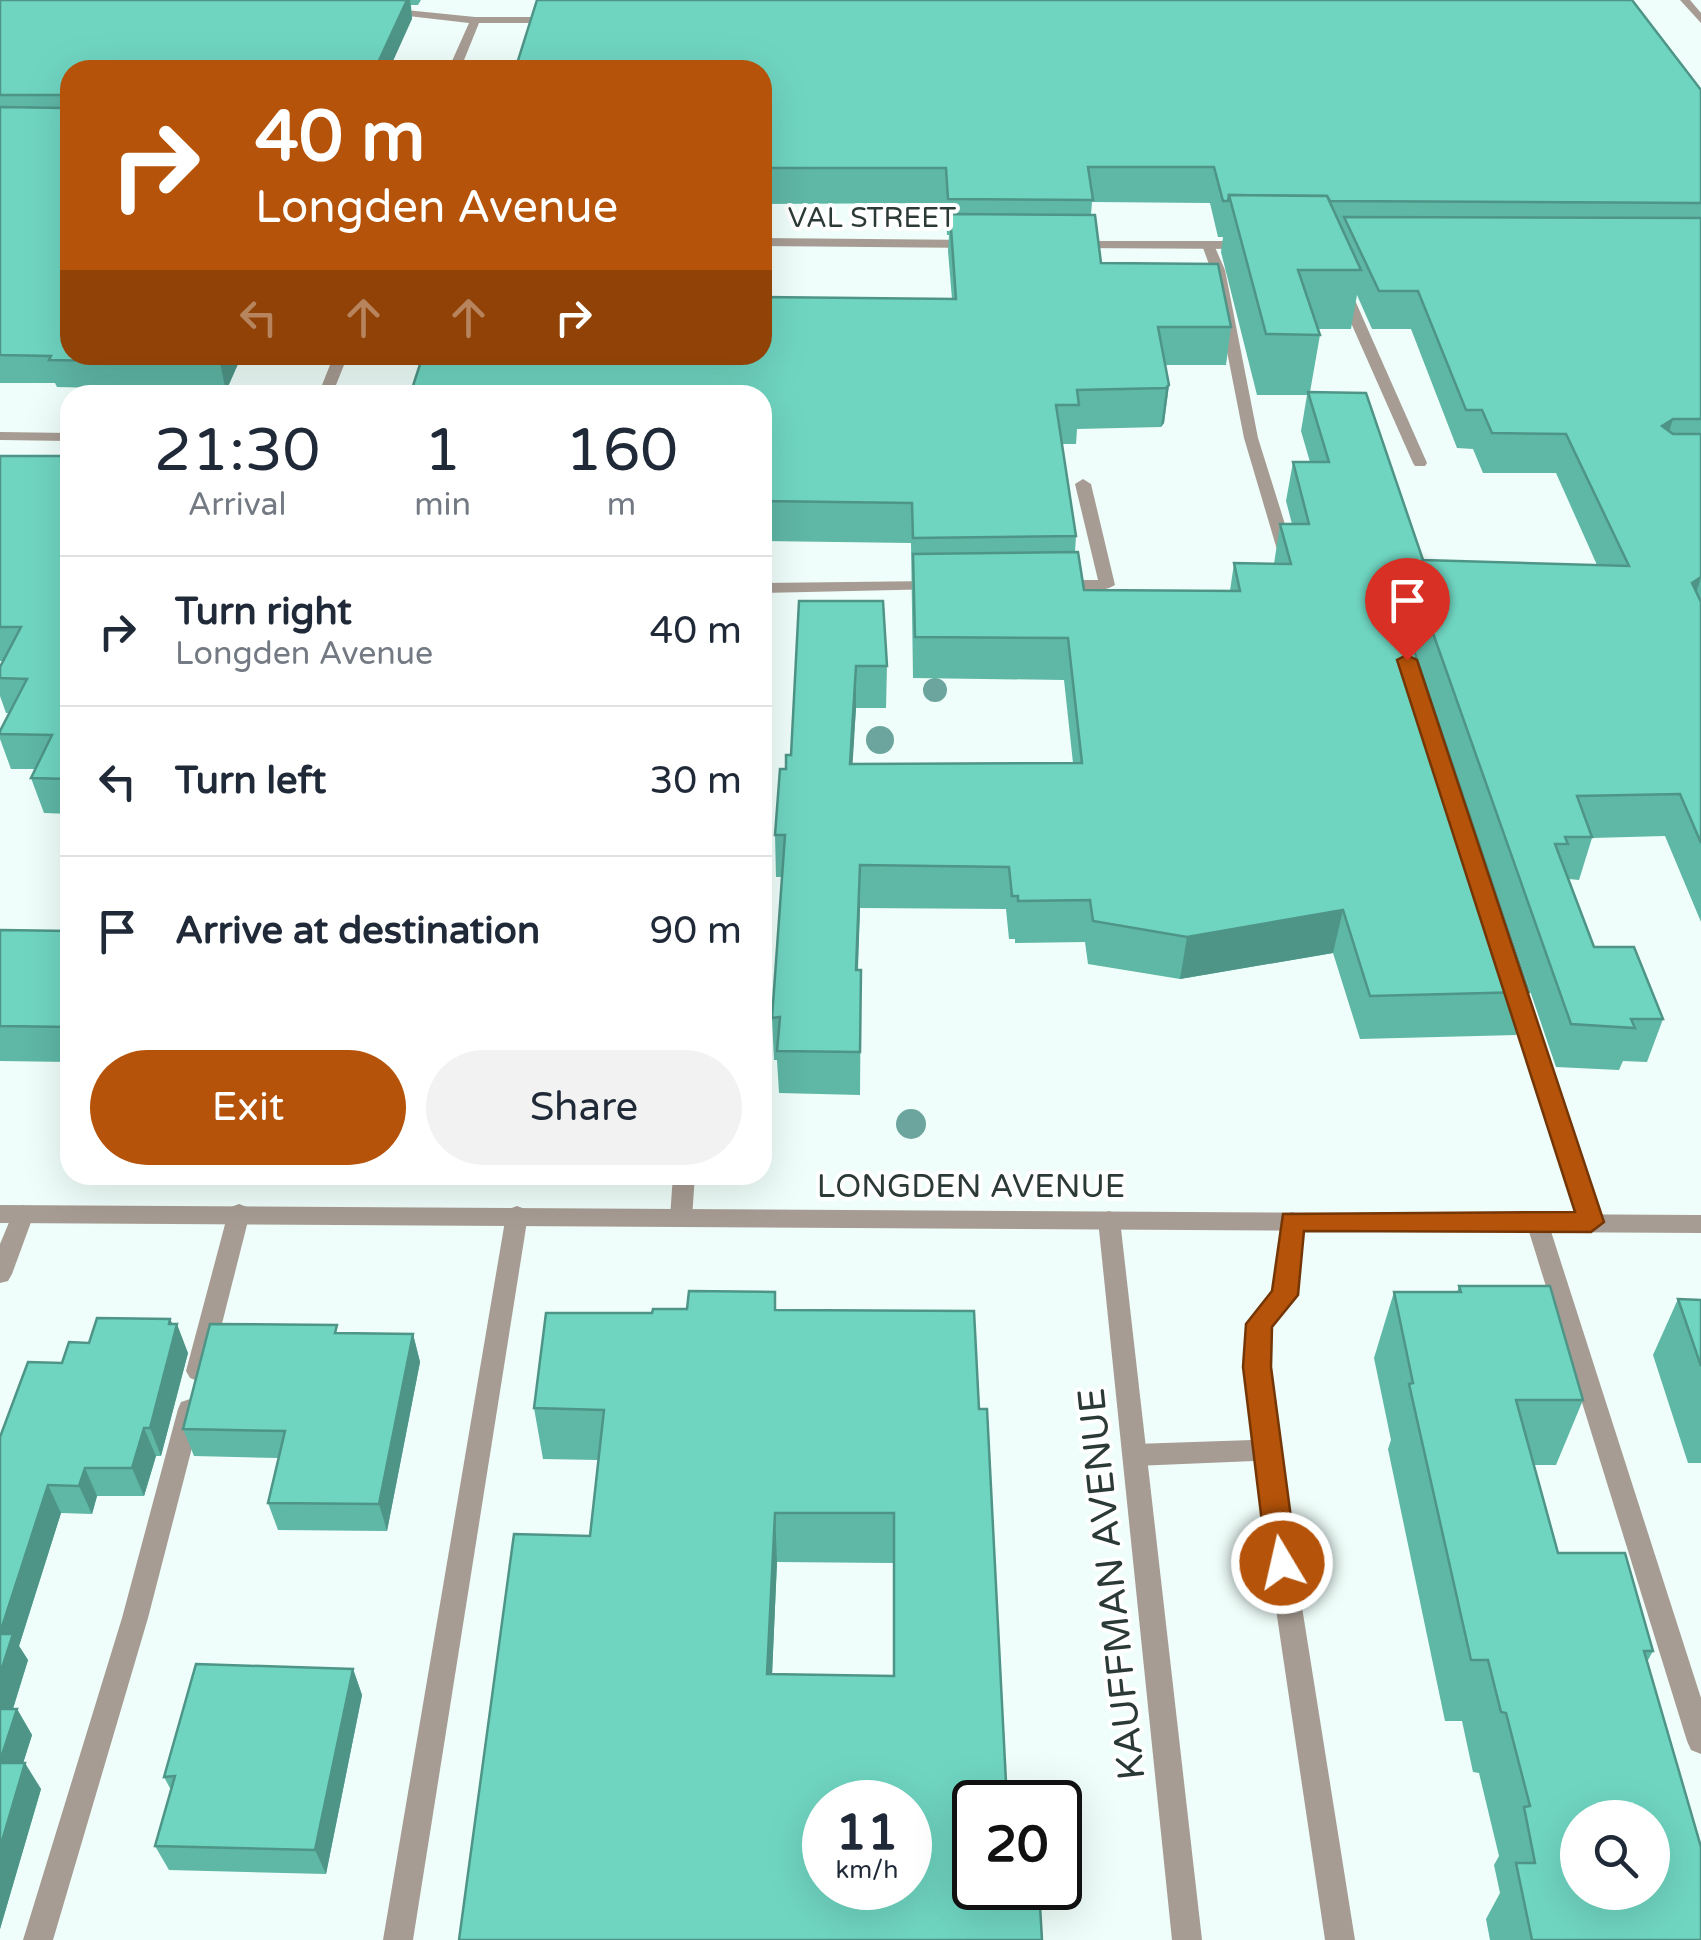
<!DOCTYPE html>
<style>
body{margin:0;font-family:"Varela Round",sans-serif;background:#f2f2f3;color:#1f2937;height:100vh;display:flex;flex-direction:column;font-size:38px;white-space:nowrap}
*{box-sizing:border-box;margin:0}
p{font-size:32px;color:#747a83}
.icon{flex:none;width:55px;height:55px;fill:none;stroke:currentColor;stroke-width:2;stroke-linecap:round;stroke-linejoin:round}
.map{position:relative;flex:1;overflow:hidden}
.side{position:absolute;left:60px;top:385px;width:712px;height:800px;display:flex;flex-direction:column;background:#fff;border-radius:30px;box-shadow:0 10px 40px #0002}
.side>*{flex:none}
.banner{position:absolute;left:60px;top:60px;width:712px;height:305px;border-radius:30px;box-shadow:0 10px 40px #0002;background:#b45309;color:#fff;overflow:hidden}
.tools{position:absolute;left:1560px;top:1800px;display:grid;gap:20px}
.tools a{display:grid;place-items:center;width:110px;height:110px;border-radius:50%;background:#fff;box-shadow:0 10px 40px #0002;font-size:50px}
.speed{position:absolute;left:802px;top:1780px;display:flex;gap:20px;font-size:50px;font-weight:700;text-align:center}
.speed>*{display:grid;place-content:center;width:130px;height:130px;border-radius:50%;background:#fff;box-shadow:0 10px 40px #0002;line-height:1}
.speed small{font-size:25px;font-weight:400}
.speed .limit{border:5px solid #111;border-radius:15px;background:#fff;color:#111}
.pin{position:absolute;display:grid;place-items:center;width:85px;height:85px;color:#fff;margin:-102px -42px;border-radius:50% 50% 50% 0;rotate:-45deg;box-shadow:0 0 10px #0007}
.pin .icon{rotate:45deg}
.me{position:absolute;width:110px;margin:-55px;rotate:351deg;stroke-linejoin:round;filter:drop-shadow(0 0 8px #0008)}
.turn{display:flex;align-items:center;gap:35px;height:210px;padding:0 30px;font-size:45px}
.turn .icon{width:130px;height:130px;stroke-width:2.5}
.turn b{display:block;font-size:70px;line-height:85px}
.lanes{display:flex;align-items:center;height:95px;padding:0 30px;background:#0003;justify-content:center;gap:50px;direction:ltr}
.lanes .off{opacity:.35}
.eta{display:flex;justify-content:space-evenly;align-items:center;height:170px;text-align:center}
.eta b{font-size:60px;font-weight:600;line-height:70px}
.primary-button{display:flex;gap:20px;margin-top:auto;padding:20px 30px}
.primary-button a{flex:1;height:115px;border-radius:60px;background:#b45309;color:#fff;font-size:40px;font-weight:600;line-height:115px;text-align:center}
.primary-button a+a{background:#f2f2f3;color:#1f2937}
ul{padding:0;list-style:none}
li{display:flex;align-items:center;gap:30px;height:150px;padding:0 30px;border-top:2px solid #e0e1e3}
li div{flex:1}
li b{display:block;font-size:38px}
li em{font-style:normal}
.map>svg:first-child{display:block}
</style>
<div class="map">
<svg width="1701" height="1940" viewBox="0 0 1701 1940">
<rect width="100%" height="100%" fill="#effefa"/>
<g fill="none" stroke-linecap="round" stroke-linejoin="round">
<g fill="#a79c93" fill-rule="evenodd">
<path d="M1208,241L1214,245L1225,270L1258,438L1294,553L1292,556H1280L1278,553L1244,438L1211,270L1202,245Z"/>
<path d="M1343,285L1350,289L1427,463L1425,466H1415L1413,463L1336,289Z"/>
<path d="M1515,984L1525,991L1602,1222L1599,1228L1591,1231L1583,1228L1580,1222L1505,991Z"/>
<path d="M673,1175H695L692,1218L689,1224L681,1227L673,1224L670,1218Z"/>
<path d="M239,1204L247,1207L250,1213L210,1371L206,1378L198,1381L190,1378L186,1371L228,1213L231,1207Z"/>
<path d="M23,1205L31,1208L34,1214L12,1274L8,1281L0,1283V1244L15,1208Z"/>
<path d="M517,1206L525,1209L528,1215L413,1940H383L506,1215L509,1209Z"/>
<path d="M1292,1212L1300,1215L1303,1221L1297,1295L1271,1327L1269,1367L1277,1450L1355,1940H1325L1254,1461L1135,1466L1126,1463L1123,1455L1126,1447L1135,1444L1252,1440L1245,1367L1247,1324L1274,1292L1281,1221L1284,1215Z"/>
<path d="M1537,1213L1545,1216L1548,1222L1701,1698V1754L1691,1750L1687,1741L1526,1222L1529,1216Z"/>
<path d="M190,1399L199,1402L202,1409L148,1618L53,1940H23L122,1618L178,1409L181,1402Z"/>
</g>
<g fill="#a79c93" fill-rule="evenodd">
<path d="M386,8L475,17H557L562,20L557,23H479L460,70H448L469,23L382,13V9Z"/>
<path d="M762,238L975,240L981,244L975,248L762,246Z"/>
<path d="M1069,241H1245L1251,245L1245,249L1074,248L1068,244Z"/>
<path d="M334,355H348L332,395H318Z"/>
<path d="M0,432L70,433V441L0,440Z"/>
<path d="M1083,479L1091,484L1115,585C1102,594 1064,594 1051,585L1059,580H1098L1075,484Z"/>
<path d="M935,581L943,586L941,589L762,593V583Z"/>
<path d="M1109,1211L1117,1214L1120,1220L1202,1940H1172L1098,1220L1101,1214Z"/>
</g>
<g fill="#a79c93" fill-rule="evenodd">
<path d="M1680,0H1690L1701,13V23Z"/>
<path d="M0,1205L1701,1215V1233L0,1223Z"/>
</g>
</g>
<g fill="#6ca59d">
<circle cx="935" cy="690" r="12"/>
<circle cx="880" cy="740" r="14"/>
<circle cx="911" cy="1124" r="15"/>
</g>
<g fill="#5fb7a6" fill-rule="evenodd">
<path d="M0,0H421L418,5H411L412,19L70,70L242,355L226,391L57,387L55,383H0Z"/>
<path d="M762,70L1701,90V922L1665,836L1592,838L1579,880L1569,879L1594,947L1663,1019L1647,1062L1623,1061L1619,1070L1556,1067L1417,659L1529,992L1516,1035L1360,1039L1333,953L1180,979L1088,964L1085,942L1015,943V939H1009L1006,909L860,908L858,970H861L860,1095L779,1093L777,1060H774L772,1018L782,877H776L775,835L786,769L791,755L799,601L887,666L886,708H856L852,764L1073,763L1064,680L913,678L911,543L762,541V395L952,299L948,251L949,235H947L945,203L762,204ZM1092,202L1210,203L1218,237H1223L1221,252L1257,395H1307L1301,431L1310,462H1293L1286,501L1292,524H1280L1274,564L1234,563L1230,591L1084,590L1075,552L1076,536L1062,444H1076L1077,429L1161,427L1164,423L1169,385L1165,365H1226L1231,327L1101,263L1091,215ZM1357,295L1372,329H1411L1457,448L1473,449L1483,473H1556L1597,565L1423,560L1310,392L1320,335L1318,329H1351Z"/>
<path d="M0,456H70V814L44,813L31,778L36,769H11L0,739V731L9,713H6L0,696V667L3,661H0Z"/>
<path d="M0,930L70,931V1062L0,1061Z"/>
<path d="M1459,1286L1583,1400L1556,1465H1534L1558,1553L1653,1651L1647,1662L1701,1940H1490L1486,1919L1500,1893L1494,1865L1499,1856L1479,1773L1473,1772L1462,1721H1445L1388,1449L1391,1440L1374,1358L1394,1292H1457Z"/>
<path d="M1678,1299L1701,1300V1463H1688L1653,1355Z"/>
<path d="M775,1310L974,1311L975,1888L590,1536L598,1460L543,1459L534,1408L652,1313ZM777,1562L893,1563V1676L772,1674Z"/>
<path d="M170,1319L188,1353L161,1456H156L144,1496H97L92,1514L61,1513L19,1646L28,1660L13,1709H17L32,1735L23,1763L41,1789L0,1929V1437L62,1363L89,1343Z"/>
<path d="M339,1333L413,1334L420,1362L387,1531L278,1530L268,1503L279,1458L194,1456L183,1429Z"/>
<path d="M353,1669L362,1695L326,1874L169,1870L155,1846L171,1790L164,1777Z"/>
</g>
<g fill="#4e9587">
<path d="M407,0H410L412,19L389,70H354Z"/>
<path d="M224,355H242L226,391L220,363Z"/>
<path d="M1169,385L1164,423L1161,427L1166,388Z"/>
<path d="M1673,419L1661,458L1662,426Z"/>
<path d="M1701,577V578L1688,617L1692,583Z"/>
<path d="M1414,612L1405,653L1404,621Z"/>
<path d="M856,666V708L850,806V764Z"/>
<path d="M860,865V908L856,1012V970Z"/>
<path d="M1343,910L1333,953L1180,979L1187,937Z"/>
<path d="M170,1319L175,1332L177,1324L188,1353L161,1456L150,1428Z"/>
<path d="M413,1334L420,1362L387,1531L379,1504Z"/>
<path d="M144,1428L156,1456L144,1496L132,1468Z"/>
<path d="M85,1468L97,1496L92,1514L79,1486Z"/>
<path d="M48,1485L61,1513L19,1646L28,1660L5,1734L0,1727V1633Z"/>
<path d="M775,1513L777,1562L770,1721L767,1674Z"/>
<path d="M353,1669L362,1695L326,1874L315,1850Z"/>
<path d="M17,1709L32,1735L15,1789L0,1765V1761Z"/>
<path d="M25,1763L41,1789L0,1929V1848Z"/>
</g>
<g fill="#6fd5c1" stroke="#4e9587" stroke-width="2.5" fill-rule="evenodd">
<path d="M0,0H407L376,67L354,70H70V355H224L220,363L49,360L51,356L0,355V107L64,108L67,98L64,95H0Z"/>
<path d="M537,0H1632L1701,90V203L1330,201L1327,196L1229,195L1228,201H1223L1214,167H1088L1093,200L948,199L946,168H762V70H515Z"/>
<path d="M1229,195L1327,196L1361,270H1298L1320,335L1266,334Z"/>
<path d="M950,214L1095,215L1101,263L1218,264L1231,327H1158L1169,385L1166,388L1077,390L1079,405H1056L1076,536L913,538L912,503L762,501V395H410L423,355H762V297L956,299Z"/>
<path d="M1344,217L1701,218V419H1673L1662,426L1673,434H1701V577L1692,583L1701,602V843L1680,794L1577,796L1592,837H1565L1568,844H1555L1594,947H1634L1663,1019H1631L1635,1028L1571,1024L1428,619L1414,612L1404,621L1529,992L1370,996L1343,910L1187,937L1093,921L1090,900L1018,901V896H1012L1009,867L860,865L856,970H861L860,1052L777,1051L780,1017L772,1018L785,835H775L780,769H786V755H791L799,601H883L887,666H856L850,764L1082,763L1068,638L915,637L913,554L1078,552L1084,590L1240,591L1234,563L1291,564L1280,524H1309L1293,462H1329L1308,392L1366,393L1423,560L1629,566L1566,434L1492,433L1482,410H1466L1418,291H1379Z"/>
<path d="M0,456H70V779L31,778L52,735L0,734V731L27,679L0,678V667L21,627H0Z"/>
<path d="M0,930L70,931V1027L0,1026Z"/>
<path d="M1459,1286H1550L1583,1400H1516L1558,1553H1625L1653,1651H1644L1701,1847V1940H1532L1516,1863H1535L1524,1807L1530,1806L1506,1713L1501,1712L1488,1660H1471L1409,1384L1413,1383L1394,1292H1461ZM1578,1818H1652V1892H1578Z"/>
<path d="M689,1291L775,1292V1310L974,1311L979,1409H987L1007,1802H975V1888H1039L1042,1940H459L514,1534L590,1536L604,1410L534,1408L546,1313H652L653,1309H687ZM775,1513H894V1676L767,1674ZM825,1802H910V1888H825Z"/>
<path d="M1678,1299L1701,1300V1366Z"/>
<path d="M97,1318L170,1319L169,1324H177L150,1428H144L132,1468H85L79,1486L48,1485L0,1633V1437L28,1362L62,1363L69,1342L89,1343Z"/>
<path d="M210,1324L337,1325L335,1333L413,1334L379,1504L268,1503L285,1431L183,1429Z"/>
<path d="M0,1634H13L0,1674Z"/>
<path d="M196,1664L353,1669L315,1850L155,1846L175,1776L164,1777Z"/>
<path d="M0,1709H17L0,1761Z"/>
<path d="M0,1763H25L0,1848Z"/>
</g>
<path fill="#b45309" stroke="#753606" stroke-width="2.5" d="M1407,655L1417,660L1604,1222L1591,1232L1304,1231L1298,1295L1272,1327L1271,1367L1297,1563L1292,1572L1282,1576L1272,1572L1267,1563L1243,1367L1246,1324L1272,1291L1283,1214L1575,1212L1397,660Z"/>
<g text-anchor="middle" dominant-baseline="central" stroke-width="8" stroke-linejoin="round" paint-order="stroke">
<g font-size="28" fill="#2c3a37" stroke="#fff">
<text x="872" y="218">VAL STREET</text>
</g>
<g font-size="32" fill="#2c3a37" stroke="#fff">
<text x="971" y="1187">LONGDEN AVENUE</text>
</g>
<g font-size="38" fill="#2c3a37" stroke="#fff">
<text transform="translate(1112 1584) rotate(-96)">KAUFFMAN AVENUE</text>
</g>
</g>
</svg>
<div class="tools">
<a><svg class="icon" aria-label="search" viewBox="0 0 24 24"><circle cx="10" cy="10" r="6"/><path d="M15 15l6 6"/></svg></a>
</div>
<div class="speed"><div>11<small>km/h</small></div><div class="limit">20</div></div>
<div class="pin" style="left:1407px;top:660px;background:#d93025"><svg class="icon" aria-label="arrive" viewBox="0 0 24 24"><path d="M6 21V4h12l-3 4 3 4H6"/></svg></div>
<svg class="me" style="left:1282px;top:1563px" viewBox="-20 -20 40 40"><circle r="17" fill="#b45309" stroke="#fff" stroke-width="3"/><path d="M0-11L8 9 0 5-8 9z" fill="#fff"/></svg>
<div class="banner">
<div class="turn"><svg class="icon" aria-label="right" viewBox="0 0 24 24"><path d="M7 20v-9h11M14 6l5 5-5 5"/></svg><div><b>40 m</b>Longden Avenue</div></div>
<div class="lanes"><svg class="icon off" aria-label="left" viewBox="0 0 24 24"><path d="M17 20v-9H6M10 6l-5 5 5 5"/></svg><svg class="icon off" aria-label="ahead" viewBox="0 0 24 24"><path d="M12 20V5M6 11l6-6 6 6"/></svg><svg class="icon off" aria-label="ahead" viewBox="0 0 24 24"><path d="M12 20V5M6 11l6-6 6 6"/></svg><svg class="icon" aria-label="right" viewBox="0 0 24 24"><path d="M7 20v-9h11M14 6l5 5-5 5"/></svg></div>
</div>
<section class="side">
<div class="eta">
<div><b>21:30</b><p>Arrival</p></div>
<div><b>1</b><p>min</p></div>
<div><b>160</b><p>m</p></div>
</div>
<ul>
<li><svg class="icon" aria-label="right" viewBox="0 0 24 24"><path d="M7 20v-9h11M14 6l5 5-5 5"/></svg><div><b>Turn right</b><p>Longden Avenue</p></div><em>40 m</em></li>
<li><svg class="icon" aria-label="left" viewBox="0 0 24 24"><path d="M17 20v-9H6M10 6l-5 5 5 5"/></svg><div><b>Turn left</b></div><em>30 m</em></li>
<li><svg class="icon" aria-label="arrive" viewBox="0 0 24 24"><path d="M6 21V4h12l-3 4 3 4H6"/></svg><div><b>Arrive at destination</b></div><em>90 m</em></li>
</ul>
<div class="primary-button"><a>Exit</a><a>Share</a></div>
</section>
</div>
